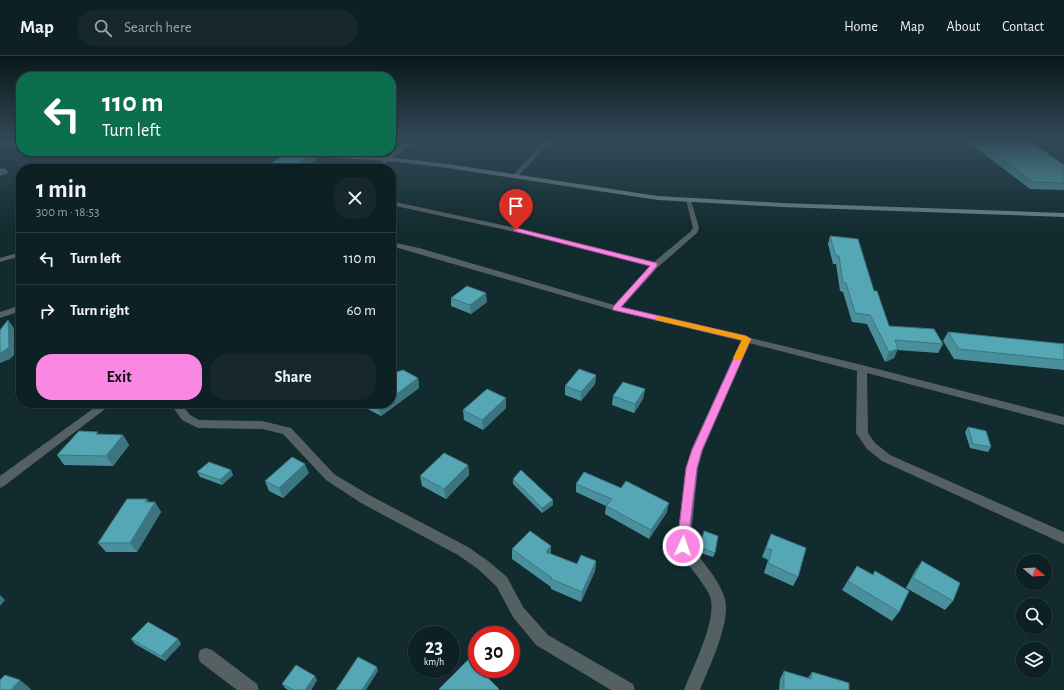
<!DOCTYPE html>
<meta charset="utf-8">
<style>
body{margin:0;font-family:"Alegreya Sans",sans-serif;background:#16282b;color:#f1f3f6;height:100vh;display:flex;flex-direction:column;font-size:15px;white-space:nowrap}
*{box-sizing:border-box;margin:0}
p{font-size:13px;color:#9aa3a6}
.icon{flex:none;width:22px;height:22px;fill:none;stroke:currentColor;stroke-width:2;stroke-linecap:round;stroke-linejoin:round}
.map{position:relative;flex:1;overflow:hidden}
.details{position:absolute;left:16px;top:108px;width:380px;height:244px;display:flex;flex-direction:column;background:#0d2023;border-radius:16px;box-shadow:0 1px 3px #0004,0 0 0 1px #2d3e41}
.details>*{flex:none}
.hud{position:absolute;left:16px;top:16px;width:380px;height:84px;border-radius:16px;box-shadow:0 1px 3px #0004,0 0 0 1px #2d3e41;background:#0b6e4f;color:#fff;overflow:hidden}
.needle{width:26px;rotate:108deg}
.tools{position:absolute;left:1016px;top:498px;display:grid;gap:8px}
.tools a{display:grid;place-items:center;width:36px;height:36px;border-radius:50%;background:#0d2023;box-shadow:0 1px 3px #0004,0 0 0 1px #2d3e41;font-size:20px}
.speed{position:absolute;left:408px;top:570px;display:flex;gap:8px;font-size:20px;font-weight:700;text-align:center}
.speed>*{display:grid;place-content:center;width:52px;height:52px;border-radius:50%;background:#0d2023;box-shadow:0 1px 3px #0004,0 0 0 1px #2d3e41;line-height:1}
.speed small{font-size:10px;font-weight:400}
.speed .limit{border:6px solid #d22;background:#fff;color:#111}
.pin{position:absolute;display:grid;place-items:center;width:34px;height:34px;color:#fff;margin:-41px -17px;border-radius:50% 50% 50% 0;rotate:-45deg;box-shadow:0 0 4px #0007}
.pin .icon{rotate:45deg}
.me{position:absolute;width:44px;margin:-22px;rotate:3deg;stroke-linejoin:round;filter:drop-shadow(0 0 3px #0008)}
.turn{display:flex;align-items:center;gap:14px;height:84px;padding:0 20px;font-size:18px}
.turn .icon{width:52px;height:52px;stroke-width:2.5}
.turn b{display:block;font-size:28px;line-height:34px}
.round{display:grid;place-items:center;flex:none;width:42px;height:42px;border-radius:16px;background:#16282b}
.overview{display:flex;align-items:center;justify-content:space-between;height:68px;padding:0 20px}
h1{font-size:24px;font-weight:700;line-height:30px}
.button{display:flex;gap:8px;margin-top:auto;padding:8px 20px}
.button a{flex:1;height:46px;border-radius:16px;background:#fb87e5;color:#111;font-size:16px;font-weight:700;line-height:46px;text-align:center}
.button a+a{background:#16282b;color:#f1f3f6}
ul{padding:0;list-style:none}
li{display:flex;align-items:center;gap:12px;height:52px;padding:0 20px;border-top:1px solid #2d3e41}
li div{flex:1}
li b{display:block;font-size:15px}
li em{font-style:normal}
header{display:flex;align-items:center;gap:24px;box-sizing:border-box;height:56px;padding:0 20px;background:#0d2023;border-bottom:1px solid #2d3e41}
header strong{font-size:19px}
nav{display:flex;gap:22px;margin-inline-start:auto;font-size:14px}
.search{width:280px;height:36px;background:#16282b;display:flex;align-items:center;gap:10px;box-sizing:border-box;padding:0 14px;border-radius:16px;color:#9aa3a6;font-size:15px}
.map>svg:first-child{display:block}
</style>
<header>
<strong>Map</strong>
<div class="search"><svg class="icon" aria-label="search" viewBox="0 0 24 24"><circle cx="10" cy="10" r="6"/><path d="M15 15l6 6"/></svg>Search here</div>
<nav><a>Home</a><a>Map</a><a>About</a><a>Contact</a></nav>
</header>
<div class="map">
<svg width="1064" height="634" viewBox="0 0 1064 634">
<rect width="100%" height="100%" fill="#112b2f"/>
<g fill="none" stroke-linecap="round" stroke-linejoin="round">
<g fill="#556062" fill-rule="evenodd">
<path d="M408,85H414L379,113H372Z"/>
<path d="M545,85H551L518,120H514V118Z"/>
<path d="M686,143L691,144L699,172L697,177L658,211L622,251L862,309L1064,361V369L867,317L868,377L875,387L890,399L1064,476V488L882,405L867,393L856,377L857,315L749,287L703,394L698,412L690,489C702,506 717,520 724,540C733,563 709,611 700,634H684C692,612 720,560 709,538C700,521 685,507 676,490L686,412L691,394L741,285L613,254L391,190V186L419,192L614,249L650,210L529,179L391,149V145L530,175L654,206L690,176L693,172Z"/>
<path d="M21,196V200L0,206V202Z"/>
<path d="M21,249V255L0,262V256Z"/>
<path d="M101,347H113L4,430L0,432V420Z"/>
<path d="M170,347H181L190,359L199,364L262,365L291,372L334,418L369,439L468,491L488,505L507,521L523,551L548,579L633,628L635,634H611L536,589L513,561L497,531L478,513L458,499L361,447L326,424L283,378L262,373L198,372L182,364Z"/>
<path d="M206,592L212,594L257,628L259,634H237L200,606L198,600L200,594Z"/>
</g>
<g fill="#6e8184" fill-rule="evenodd">
<rect x="0" y="87" width="21" height="4"/>
<path d="M252,95H282L389,101L448,108L658,140L782,147L1064,157V161L782,151L658,144L448,112L389,105L255,97Z"/>
</g>
</g>
<g fill="#49909c">
<path d="M967,85H1029L1064,109V134L1030,133Z"/>
<path d="M309,95H329L328,96Z"/>
<path d="M318,102L302,113H271L270,108Z"/>
<path d="M391,152L395,153L396,160L393,168H391Z"/>
<path d="M830,180L874,235L889,270L943,288L938,297L897,294L894,302L885,306L867,268L852,266L843,236L840,235L836,208H833L828,188Z"/>
<path d="M451,242L487,246L471,258L451,250Z"/>
<path d="M948,276L1064,288V314L954,303L943,285Z"/>
<path d="M394,317L418,322L419,332L381,360L362,350V347H391Z"/>
<path d="M596,319L595,328L581,345L565,339V330Z"/>
<path d="M645,333L643,343L634,357L612,349L613,340Z"/>
<path d="M506,352L483,374L464,364L463,354Z"/>
<path d="M968,371L991,391L988,396L970,392L965,376Z"/>
<path d="M100,378L123,379L129,389L113,410L64,409L57,399Z"/>
<path d="M468,409L469,419L446,443L422,430L420,420Z"/>
<path d="M231,414L233,419L222,429L200,421L197,416Z"/>
<path d="M309,417L283,442L269,435L265,425Z"/>
<path d="M513,423L553,444V449L542,457L513,428Z"/>
<path d="M576,428L621,432L667,456L649,483L605,458L606,450L576,436Z"/>
<path d="M150,446H155L161,456L137,496H106L98,487Z"/>
<path d="M771,478L798,521L793,530L764,517L768,504L762,501Z"/>
<path d="M702,480L715,497L713,501L698,496Z"/>
<path d="M512,493L551,498L577,508L596,505L595,515L581,546L551,533V531L512,503Z"/>
<path d="M922,505L953,545L945,554L906,532L915,515Z"/>
<path d="M857,510L873,519L875,515L899,556L892,565L842,534Z"/>
<path d="M131,583H178L181,588L165,605L135,588Z"/>
<path d="M784,615L808,622L812,616L849,634H779L780,623Z"/>
<path d="M317,624L311,634H288L285,632L282,628Z"/>
</g>
<g fill="#3c757f">
<path d="M317,96L318,102L302,113H294V110Z"/>
<path d="M6,113L8,117L0,120V116Z"/>
<path d="M395,153L396,160L393,168L392,161Z"/>
<path d="M486,237L487,246L471,258L470,249Z"/>
<path d="M8,264L14,272V299L10,303L0,307V297Z"/>
<path d="M898,293L894,302L885,306L889,296Z"/>
<path d="M596,319L595,328L581,345V336Z"/>
<path d="M418,322L419,332L381,360L378,351L384,347H391V342Z"/>
<path d="M645,333L643,343L634,357L635,348Z"/>
<path d="M506,342V352L483,374L482,364Z"/>
<path d="M123,379L129,389L113,410L106,400Z"/>
<path d="M305,408L309,417L283,442L279,432Z"/>
<path d="M468,409L469,419L446,443L444,433Z"/>
<path d="M231,414L233,419L222,429L220,424Z"/>
<path d="M147,443L152,450L155,446L161,456L137,496L130,487L145,446Z"/>
<path d="M553,444V449L542,457V452Z"/>
<path d="M669,447L667,456L649,483L651,474Z"/>
<path d="M551,490V500L546,496Z"/>
<path d="M596,505L595,515L581,546L582,536Z"/>
<path d="M0,539L5,544L0,550Z"/>
<path d="M178,583L181,588L165,605L161,600Z"/>
<path d="M377,611L378,615L366,634H362Z"/>
<path d="M315,620L317,624L311,634H305Z"/>
<path d="M20,624L31,633L30,634H11Z"/>
</g>
<g fill="#55a7b5" stroke="#3c757f">
<path d="M978,85H1029L1064,109V113H1062L1064,114V127L1033,126Z"/>
<path d="M291,95L317,96L294,110L270,108Z"/>
<path d="M0,113H6L0,116Z"/>
<path d="M391,152L395,153L392,161H391Z"/>
<path d="M830,180L858,183L874,235H877L889,270L934,273L943,288L895,284L898,293L889,296L870,259L855,257L846,227H843L839,200H836Z"/>
<path d="M467,230L486,237L470,249L451,242Z"/>
<path d="M8,264L9,291L4,295L0,297V274Z"/>
<path d="M948,276L1064,288V304L959,293Z"/>
<path d="M579,313L596,319L581,336L565,330Z"/>
<path d="M403,314L418,322L391,342V316L394,317Z"/>
<path d="M623,326L645,333L635,348L613,340Z"/>
<path d="M487,333L506,342L482,364L463,354Z"/>
<path d="M372,347H384L378,351Z"/>
<path d="M968,371L986,375L991,391L973,388Z"/>
<path d="M79,375L98,376L96,378L123,379L106,400L57,399Z"/>
<path d="M444,397L468,409L444,433L420,420Z"/>
<path d="M292,401L305,408L279,432L265,425Z"/>
<path d="M209,406L231,414L220,424L197,416Z"/>
<path d="M521,414L553,444L542,452L513,423Z"/>
<path d="M584,416L621,432L626,425L669,447L651,474L606,450L612,443L576,428Z"/>
<path d="M127,443H147L145,446H155L130,487H98Z"/>
<path d="M530,475L551,490L546,496L577,508L581,499L596,505L582,536L551,523L552,522L512,493Z"/>
<path d="M704,475L718,480L715,497L700,491Z"/>
<path d="M771,478L806,492L798,521L768,507L772,494L766,492Z"/>
<path d="M922,505L960,527L953,545L913,522Z"/>
<path d="M857,510L873,519L875,515L909,535L899,556L848,525Z"/>
<path d="M148,566L178,583L161,600L131,583Z"/>
<path d="M358,601L377,611L362,634H336Z"/>
<path d="M469,603L477,611V613H479L499,633L498,634H440L439,633Z"/>
<path d="M296,609L315,620L305,634H294L282,628Z"/>
<path d="M784,615L811,623L812,616L849,627V634H784Z"/>
<path d="M5,619L20,624L11,634H0V624Z"/>
</g>
<linearGradient id="sky" x2="0" y2="1"><stop stop-color="#09181a"/><stop offset="0.49" stop-color="#324a58"/><stop offset="1" stop-color="#324a58" stop-opacity="0"/></linearGradient>
<rect width="1064" height="174" fill="url(#sky)"/>
<path fill="#fb87e5" stroke="#a35895" d="M516,172L657,207V210L621,251L746,280L751,283L702,394L697,412L687,494L683,495L679,494L677,490L686,412L692,394L742,284L613,254V251L650,210L514,175V172Z"/>
<path fill="#f59e0b" d="M659,260L746,280L751,283L742,302L738,305L733,302L742,284L656,264L655,262Z"/>
</svg>
<div class="tools">
<a><svg class="needle" viewBox="-14 -14 28 28"><path d="M0-13l5 13h-10z" fill="#e53935"/><path d="M0 13l5-13h-10z" fill="#9aa3a6"/></svg></a>
<a><svg class="icon" aria-label="search" viewBox="0 0 24 24"><circle cx="10" cy="10" r="6"/><path d="M15 15l6 6"/></svg></a>
<a><svg class="icon" aria-label="layers" viewBox="0 0 24 24"><path d="M12 4l9 5-9 5-9-5zM3 14l9 5 9-5"/></svg></a>
</div>
<div class="speed"><div>23<small>km/h</small></div><div class="limit">30</div></div>
<div class="pin" style="left:516px;top:174px;background:#d93025"><svg class="icon" aria-label="arrive" viewBox="0 0 24 24"><path d="M6 21V4h12l-3 4 3 4H6"/></svg></div>
<svg class="me" style="left:683px;top:490px" viewBox="-20 -20 40 40"><circle r="17" fill="#fb87e5" stroke="#fff" stroke-width="3"/><path d="M0-11L8 9 0 5-8 9z" fill="#fff"/></svg>
<div class="hud">
<div class="turn"><svg class="icon" aria-label="left" viewBox="0 0 24 24"><path d="M17 20v-9H6M10 6l-5 5 5 5"/></svg><div><b>110 m</b>Turn left</div></div>
</div>
<section class="details">
<div class="overview"><div><h1>1 min</h1><p>300 m · 18:53</p></div><a class="round"><svg class="icon" aria-label="close" viewBox="0 0 24 24"><path d="M6 6l12 12M18 6L6 18"/></svg></a></div>
<ul>
<li><svg class="icon" aria-label="left" viewBox="0 0 24 24"><path d="M17 20v-9H6M10 6l-5 5 5 5"/></svg><div><b>Turn left</b></div><em>110 m</em></li>
<li><svg class="icon" aria-label="right" viewBox="0 0 24 24"><path d="M7 20v-9h11M14 6l5 5-5 5"/></svg><div><b>Turn right</b></div><em>60 m</em></li>
</ul>
<div class="button"><a>Exit</a><a>Share</a></div>
</section>
</div>
